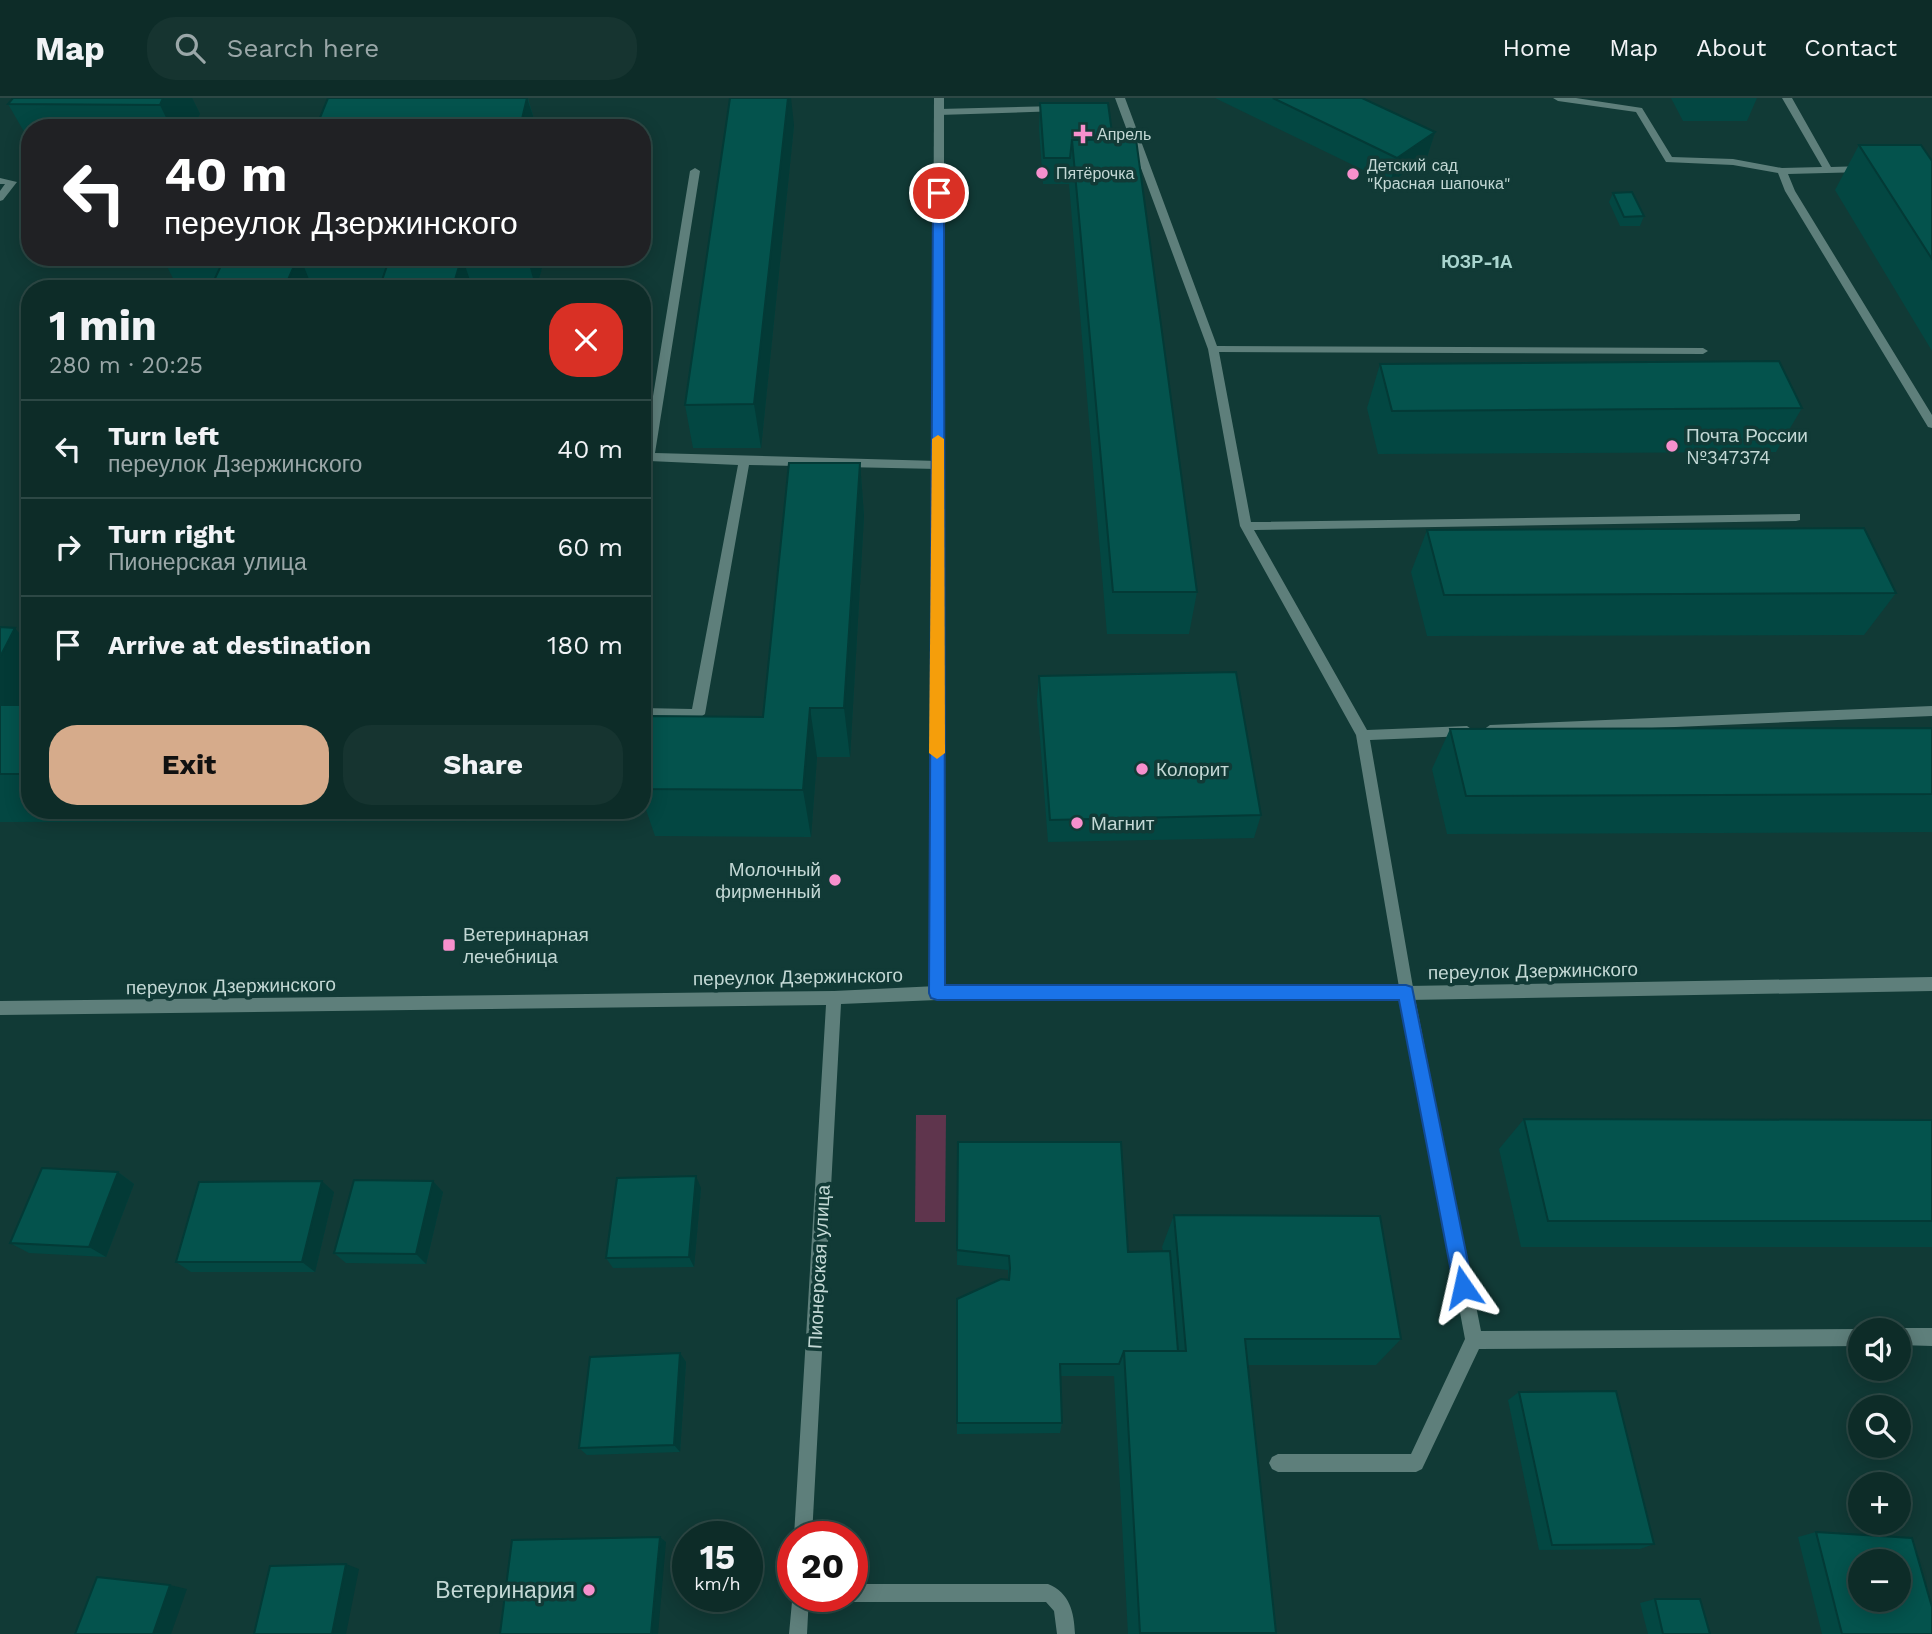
<!DOCTYPE html>
<meta charset="utf-8">
<style>
body{margin:0;font-family:"Work Sans",sans-serif;background:#163430;color:#f1f3f6;height:100vh;display:flex;flex-direction:column;font-size:26px;white-space:nowrap}
*{box-sizing:border-box;margin:0}
p{font-size:23px;color:#9aa7a8}
.icon{flex:none;width:38px;height:38px;fill:none;stroke:currentColor;stroke-width:2;stroke-linecap:round;stroke-linejoin:round}
.map{position:relative;flex:1;overflow:hidden}
.panel{position:absolute;left:21px;top:182px;width:630px;height:539px;display:flex;flex-direction:column;background:#0d2c28;border-radius:28px;box-shadow:0 4px 18px #0003,0 0 0 2px #2d4845}
.panel>*{flex:none}
.banner{position:absolute;left:21px;top:21px;width:630px;height:147px;border-radius:28px;box-shadow:0 4px 18px #0003,0 0 0 2px #2d4845;background:#202124;color:#fff;overflow:hidden}
.buttons{position:absolute;left:1848px;top:1220px;display:grid;gap:14px}
.buttons a{display:grid;place-items:center;width:63px;height:63px;border-radius:50%;background:#0d2c28;box-shadow:0 4px 18px #0003,0 0 0 2px #2d4845;font-size:35px}
.speed{position:absolute;left:672px;top:1423px;display:flex;gap:14px;font-size:35px;font-weight:700;text-align:center}
.speed>*{display:grid;place-content:center;width:91px;height:91px;border-radius:50%;background:#0d2c28;box-shadow:0 4px 18px #0003,0 0 0 2px #2d4845;line-height:1}
.speed small{font-size:18px;font-weight:400}
.speed .limit{border:10px solid #d22;background:#fff;color:#111}
.pin{position:absolute;display:grid;place-items:center;width:60px;height:60px;color:#fff;margin:-30px;border:4px solid #fff;border-radius:50%;box-shadow:0 2px 7px #0007}
.me{position:absolute;width:77px;margin:-38px;rotate:349deg;stroke-linejoin:round;filter:drop-shadow(0 0 5px #0008)}
.turn{display:flex;align-items:center;gap:24px;height:147px;padding:0 28px;font-size:32px}
.turn .icon{width:91px;height:91px;stroke-width:2.5}
.turn b{display:block;font-size:49px;line-height:60px}
.round{display:grid;place-items:center;flex:none;width:74px;height:74px;border-radius:28px;background:#163430}
.headline{display:flex;align-items:center;justify-content:space-between;height:119px;padding:0 28px}
h1{font-size:42px;font-weight:700;line-height:52px}
.primary-button{display:flex;gap:14px;margin-top:auto;padding:14px 28px}
.primary-button a{flex:1;height:80px;border-radius:28px;background:#d6ab8b;color:#111;font-size:28px;font-weight:700;line-height:80px;text-align:center}
.primary-button a+a{background:#163430;color:#f1f3f6}
ul{padding:0;list-style:none}
li{display:flex;align-items:center;gap:21px;height:98px;padding:0 28px;border-top:2px solid #2d4845}
li div{flex:1}
li b{display:block;font-size:26px}
li em{font-style:normal}
header{display:flex;align-items:center;gap:42px;box-sizing:border-box;height:98px;padding:0 35px;background:#0d2c28;border-bottom:2px solid #2d4845}
header strong{font-size:33px}
nav{display:flex;gap:38px;margin-inline-start:auto;font-size:24px}
.search{width:490px;height:63px;background:#163430;display:flex;align-items:center;gap:18px;box-sizing:border-box;padding:0 24px;border-radius:28px;color:#9aa7a8;font-size:26px}
.map>svg:first-child{display:block}
</style>
<header>
<strong>Map</strong>
<div class="search"><svg class="icon" aria-label="search" viewBox="0 0 24 24"><circle cx="10" cy="10" r="6"/><path d="M15 15l6 6"/></svg>Search here</div>
<nav><a>Home</a><a>Map</a><a>About</a><a>Contact</a></nav>
</header>
<div class="map">
<svg width="1932" height="1536" viewBox="0 0 1932 1536">
<rect width="100%" height="100%" fill="#113a36"/>
<path fill="#5f354d" d="M916,1017H946L945,1124H915Z"/>
<g fill="none" stroke-linecap="round" stroke-linejoin="round">
<g fill="#5e7f7b" fill-rule="evenodd">
<path d="M1115,0H1125L1217,248L1703,250L1708,253L1703,256L1219,254L1251,424L1800,416V422L1796,423L1254,432L1367,632L1467,628L1474,633L1467,638L1370,642L1414,895L1481,1233L1860,1231V1248L1479,1251L1422,1371L1416,1374H1278L1272,1371L1269,1365L1272,1359L1278,1356H1411L1465,1241L1400,895L1356,637L1240,428L1208,251Z"/>
<path d="M1553,0H1576L1642,10L1672,59L1733,61L1782,70L1822,69L1782,0H1792L1831,69L1865,68L1870,71L1865,74L1788,76L1795,93L1932,317V330L1928,329L1785,93L1778,75L1733,67L1666,64L1636,14L1558,3Z"/>
<path d="M1057,8L1062,11L1060,13L939,17L934,14L939,11Z"/>
<path d="M695,70L700,73L655,355L938,363L944,367L938,371L749,367L705,616L698,621L642,620V610L692,611L738,367L649,363L643,359L690,73Z"/>
<path d="M0,80L17,84L3,102L0,103V93L5,86H0Z"/>
<path d="M0,535L30,537V547L0,545Z"/>
<path d="M1932,608V618L1490,637L1483,632L1490,627Z"/>
<path d="M1899,1230H1932V1248L1899,1247V1232H1895Z"/>
<path d="M852,1486H1048C1070,1495 1074,1514 1075,1536H1057L1054,1513L1046,1504H852L845,1502L844,1498H852Z"/>
</g>
<path fill="#5e7f7b" fill-rule="evenodd" d="M934,0H944V895L942,900L937,902L932,900L930,895Z"/>
<g fill="#5e7f7b" fill-rule="evenodd">
<path d="M1932,879V893L1407,902H937L841,906L812,1438H794L826,907L0,917V903L834,893L937,888H1407Z"/>
<path d="M793,1493V1498H809L807,1536H789Z"/>
</g>
</g>
<g fill="#034742">
<path d="M192,0L200,16L192,30H30V44L8,6Z"/>
<path d="M328,0H528L535,24L533,30H318L317,27Z"/>
<path d="M1215,0H1362L1435,34L1427,59L1390,85Z"/>
<path d="M1671,0H1757L1747,23H1683Z"/>
<path d="M1040,5L1113,42L1197,494L1189,536H1107L1069,86H1043L1039,31Z"/>
<path d="M794,27L761,350H693L685,307Z"/>
<path d="M1859,47L1932,63V253L1835,92Z"/>
<path d="M1613,95L1644,118L1640,128H1620L1609,104Z"/>
<path d="M162,159H545L536,191L178,190Z"/>
<path d="M1380,266L1802,310L1776,354L1378,356L1367,310Z"/>
<path d="M860,365L864,418L850,659H817L811,739L655,738L642,700V672L763,619Z"/>
<path d="M1427,432L1896,495L1864,537L1427,538L1411,474Z"/>
<path d="M0,529L30,548V712H615L614,723L0,724Z"/>
<path d="M1039,578L1261,717L1254,740L1048,744L1037,602Z"/>
<path d="M1932,630V734L1447,736L1432,671L1450,631Z"/>
<path d="M1524,1021L1932,1022V1149H1521L1499,1051Z"/>
<path d="M958,1044L1128,1154L1163,1153L1162,1149L1174,1117L1401,1241L1376,1267H1247L1276,1535L1128,1536L1114,1278H1061L1062,1325L1060,1335L957,1336V1201L1008,1182V1172L957,1167Z"/>
<path d="M118,1074L134,1086L106,1159L29,1155L10,1145Z"/>
<path d="M701,1090L694,1169L613,1170L606,1160Z"/>
<path d="M334,1094L315,1174H191L176,1164Z"/>
<path d="M443,1094L426,1166L346,1165L334,1155Z"/>
<path d="M680,1255L686,1264L680,1354L587,1357L579,1350Z"/>
<path d="M1519,1294L1654,1446L1640,1451L1539,1452L1508,1302Z"/>
<path d="M1816,1434L1932,1536H1822L1798,1439Z"/>
<path d="M1655,1501L1710,1536H1648L1640,1505Z"/>
</g>
<g fill="#033a36">
<path d="M163,0H192L200,16L192,30H171L160,7Z"/>
<path d="M527,0L535,24L533,30H522L521,25Z"/>
<path d="M788,0H791L794,27L761,350L754,306Z"/>
<path d="M1435,34L1427,59L1390,85L1397,60Z"/>
<path d="M298,159H300L313,191H284Z"/>
<path d="M462,159L473,191H452Z"/>
<path d="M527,159H545L536,191Z"/>
<path d="M860,365L864,418L850,659L844,610Z"/>
<path d="M15,530L30,548V637L0,619V559Z"/>
<path d="M810,610L817,659L811,739L803,692Z"/>
<path d="M610,712H615L614,723Z"/>
<path d="M118,1074L134,1086L106,1159L89,1149Z"/>
<path d="M696,1078L701,1090L694,1169L689,1159Z"/>
<path d="M322,1083L334,1094L315,1174L302,1164Z"/>
<path d="M433,1083L443,1094L426,1166L416,1156Z"/>
<path d="M680,1255L686,1264L680,1354L674,1347Z"/>
<path d="M660,1439L666,1444L658,1536H651Z"/>
<path d="M346,1466L359,1471L346,1536H332Z"/>
<path d="M170,1487L187,1491L171,1536H153Z"/>
</g>
<g fill="#04534d" stroke="#033a36" stroke-width="2" fill-rule="evenodd">
<path d="M13,0H163L160,7L8,6Z"/>
<path d="M328,0H527L521,25L317,27Z"/>
<path d="M730,0H788L754,306L685,307Z"/>
<path d="M1273,0H1362L1435,34L1397,60Z"/>
<path d="M1040,5H1108L1113,42H1072L1070,60H1044Z"/>
<path d="M1136,41L1197,494H1113L1072,42Z"/>
<path d="M1859,47H1921L1932,63V161Z"/>
<path d="M1632,94L1644,118L1624,119L1613,95Z"/>
<path d="M225,159H298L284,191H210Z"/>
<path d="M390,159H462L452,191H379Z"/>
<path d="M1779,263L1802,310L1392,313L1380,266Z"/>
<path d="M789,365H860L844,610H810L803,692L642,691V672L651,618L763,619Z"/>
<path d="M1864,430L1896,495L1444,497L1427,432Z"/>
<path d="M0,529L15,530L0,559Z"/>
<path d="M1236,574L1261,717L1050,722L1039,578Z"/>
<rect x="0" y="607" width="30" height="69"/>
<path d="M1932,630V696L1466,698L1450,631Z"/>
<path d="M1524,1021L1932,1022V1123H1548Z"/>
<path d="M958,1044H1121L1128,1154L1170,1153L1178,1253H1124L1119,1266H1060L1062,1325H957V1201L1001,1181L1009,1182L1010,1170L1009,1158L957,1152Z"/>
<path d="M42,1070L118,1074L89,1149L10,1145Z"/>
<path d="M696,1078L689,1159L606,1160L617,1080Z"/>
<path d="M354,1082L433,1083L416,1156L334,1155Z"/>
<path d="M322,1083L302,1164H176L199,1084Z"/>
<path d="M1174,1117L1380,1118L1401,1241H1245L1276,1535H1140L1124,1253H1186Z"/>
<path d="M680,1255L674,1347L579,1350L590,1259Z"/>
<path d="M1616,1293L1654,1446L1552,1447L1519,1294Z"/>
<path d="M1816,1434L1912,1440L1932,1509V1536H1842ZM1860,1463H1899V1502H1860Z"/>
<path d="M660,1439L651,1536H500L512,1442Z"/>
<path d="M346,1466L332,1536H254L270,1468Z"/>
<path d="M97,1479L170,1487L153,1536H75Z"/>
<path d="M1655,1501H1700L1710,1536H1663Z"/>
</g>
<path fill="#1a73e8" stroke="#114b97" stroke-width="2" d="M939,92L944,95L945,887H1406L1412,889L1473,1189L1470,1195L1463,1198L1457,1195L1454,1189L1399,902H937L931,900L929,895L933,95Z"/>
<path fill="#f59e0b" d="M938,337L944,341L945,655L937,661L929,655L932,341Z"/>
<g fill="#f790cd" stroke="#113a36" stroke-width="2.5">
<path d="M1079.5 25.5h7v7h7v7h-7v7h-7v-7h-7v-7h7z"/>
<circle cx="1042" cy="75" r="7"/>
<circle cx="1353" cy="76" r="7"/>
<circle cx="1672" cy="348" r="7"/>
<circle cx="1142" cy="671" r="7"/>
<circle cx="1077" cy="725" r="7"/>
<circle cx="835" cy="782" r="7"/>
<rect x="442" y="840" width="14" height="14" rx="3.5"/>
<circle cx="589" cy="1492" r="7"/>
</g>
<g text-anchor="middle" dominant-baseline="central" stroke-width="7" stroke-linejoin="round" paint-order="stroke">
<g font-size="16" fill="#c3d8d5" stroke="#113a36" text-anchor="start">
<text x="1097" y="36">Апрель</text>
<text x="1367" y="67">Детский сад<tspan x="1367" dy="18">"Красная шапочка"</tspan></text>
<text x="1056" y="75">Пятёрочка</text>
</g>
<g font-size="18" font-weight="bold" fill="#aad5cf" stroke="#113a36">
<text x="1477" y="163">ЮЗР-1А</text>
</g>
<g font-size="19" fill="#c3d8d5" stroke="#113a36" text-anchor="start">
<text x="1686" y="337">Почта России<tspan x="1686" dy="22">№347374</tspan></text>
<text x="1156" y="671">Колорит</text>
<text x="1091" y="725">Магнит</text>
<text x="821" y="771" text-anchor="end">Молочный<tspan x="821" dy="22">фирменный</tspan></text>
<text x="463" y="836">Ветеринарная<tspan x="463" dy="22">лечебница</tspan></text>
</g>
<g font-size="19" fill="#c3d8d5" stroke="#113a36">
<text transform="translate(1533 873) rotate(-1)">переулок Дзержинского</text>
<text transform="translate(798 879) rotate(-1)">переулок Дзержинского</text>
<text transform="translate(231 888) rotate(-1)">переулок Дзержинского</text>
<text transform="translate(819 1169) rotate(-87)">Пионерская улица</text>
</g>
<g font-size="23" fill="#c3d8d5" stroke="#113a36" text-anchor="end">
<text x="575" y="1492">Ветеринария</text>
</g>
</g>
</svg>
<div class="buttons">
<a><svg class="icon" aria-label="sound" viewBox="0 0 24 24"><path d="M4 9h4l5-4v14l-5-4H4zM17 9q2 3 0 6"/></svg></a>
<a><svg class="icon" aria-label="search" viewBox="0 0 24 24"><circle cx="10" cy="10" r="6"/><path d="M15 15l6 6"/></svg></a>
<a>+</a>
<a>−</a>
</div>
<div class="speed"><div>15<small>km/h</small></div><div class="limit">20</div></div>
<div class="pin" style="left:939px;top:95px;background:#d93025"><svg class="icon" aria-label="arrive" viewBox="0 0 24 24"><path d="M6 21V4h12l-3 4 3 4H6"/></svg></div>
<svg class="me" style="left:1463px;top:1189px" viewBox="-20 -20 40 40"><path d="M0-17L14 15 0 8-14 15z" fill="#1a73e8" stroke="#fff" stroke-width="4"/></svg>
<div class="banner">
<div class="turn"><svg class="icon" aria-label="left" viewBox="0 0 24 24"><path d="M17 20v-9H6M10 6l-5 5 5 5"/></svg><div><b>40 m</b>переулок Дзержинского</div></div>
</div>
<section class="panel">
<div class="headline"><div><h1>1 min</h1><p>280 m · 20:25</p></div><a class="round" style="background:#d93025;color:#fff"><svg class="icon" aria-label="close" viewBox="0 0 24 24"><path d="M6 6l12 12M18 6L6 18"/></svg></a></div>
<ul>
<li><svg class="icon" aria-label="left" viewBox="0 0 24 24"><path d="M17 20v-9H6M10 6l-5 5 5 5"/></svg><div><b>Turn left</b><p>переулок Дзержинского</p></div><em>40 m</em></li>
<li><svg class="icon" aria-label="right" viewBox="0 0 24 24"><path d="M7 20v-9h11M14 6l5 5-5 5"/></svg><div><b>Turn right</b><p>Пионерская улица</p></div><em>60 m</em></li>
<li><svg class="icon" aria-label="arrive" viewBox="0 0 24 24"><path d="M6 21V4h12l-3 4 3 4H6"/></svg><div><b>Arrive at destination</b></div><em>180 m</em></li>
</ul>
<div class="primary-button"><a>Exit</a><a>Share</a></div>
</section>
</div>
